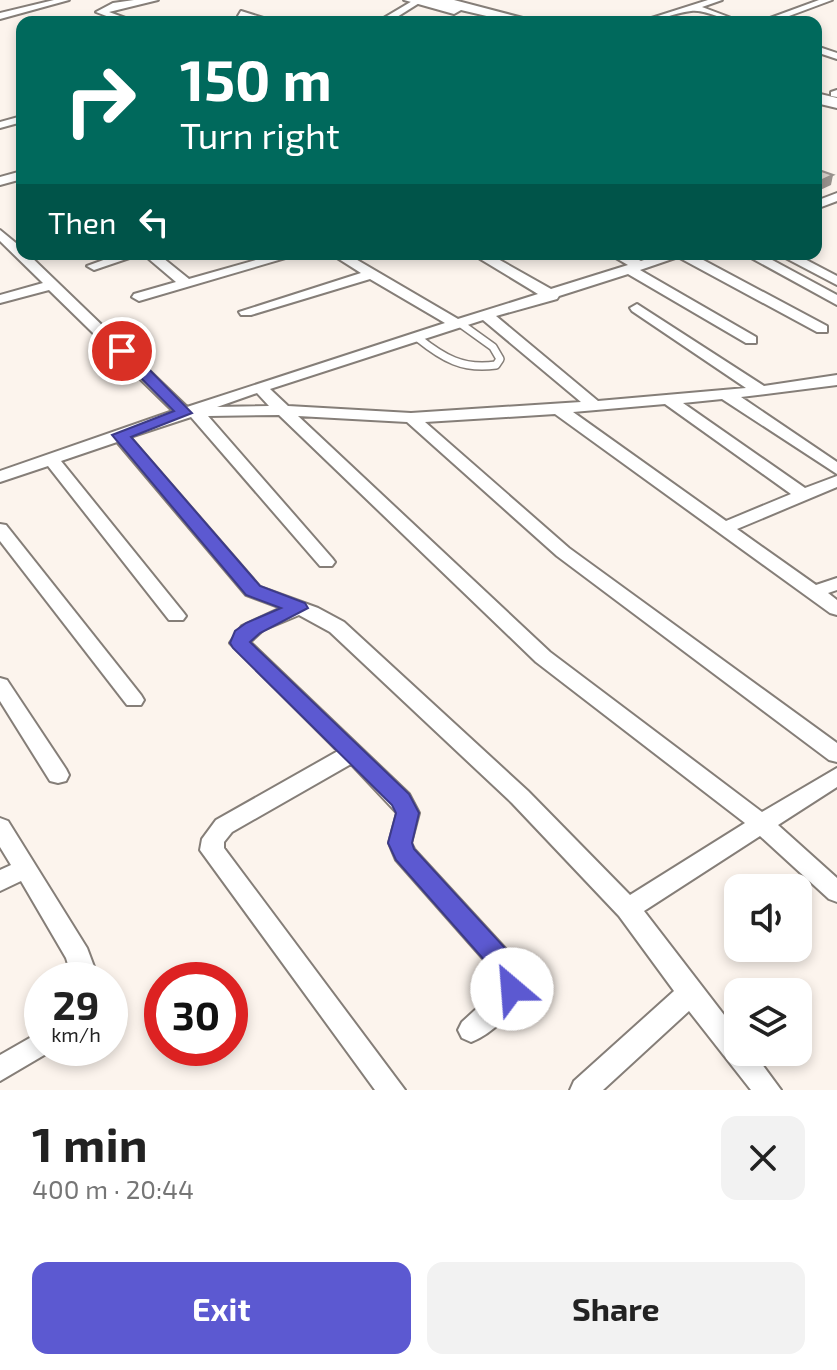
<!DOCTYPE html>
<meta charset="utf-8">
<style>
body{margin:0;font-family:"Exo 2",sans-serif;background:#f2f2f2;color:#222;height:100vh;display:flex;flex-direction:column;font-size:30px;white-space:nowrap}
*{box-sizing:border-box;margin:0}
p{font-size:26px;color:#767676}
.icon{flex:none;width:44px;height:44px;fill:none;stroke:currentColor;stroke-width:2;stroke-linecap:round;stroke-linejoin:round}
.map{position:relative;height:1090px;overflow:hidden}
.details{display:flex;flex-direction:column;background:#fff;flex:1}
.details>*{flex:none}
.hud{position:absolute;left:16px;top:16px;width:806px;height:244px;border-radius:16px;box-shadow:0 4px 12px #0003;background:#00695c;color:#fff;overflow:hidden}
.buttons{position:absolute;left:724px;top:874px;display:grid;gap:16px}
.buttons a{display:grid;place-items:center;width:88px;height:88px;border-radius:16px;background:#fff;box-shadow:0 4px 12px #0003;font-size:40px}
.speed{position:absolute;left:24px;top:962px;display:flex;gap:16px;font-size:40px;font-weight:700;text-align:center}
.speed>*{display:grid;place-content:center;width:104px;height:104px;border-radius:50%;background:#fff;box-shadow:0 4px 12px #0003;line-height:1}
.speed small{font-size:20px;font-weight:400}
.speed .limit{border:12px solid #d22;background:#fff;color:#111}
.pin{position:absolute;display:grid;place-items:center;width:68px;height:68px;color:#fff;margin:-34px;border:4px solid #fff;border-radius:50%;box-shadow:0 2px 8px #0007}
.me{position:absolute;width:88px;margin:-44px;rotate:333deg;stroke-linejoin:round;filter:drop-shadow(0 0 6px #0008)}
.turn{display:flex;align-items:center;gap:28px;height:168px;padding:0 32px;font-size:36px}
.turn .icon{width:104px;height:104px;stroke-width:2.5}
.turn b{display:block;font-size:56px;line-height:68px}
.then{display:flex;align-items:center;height:76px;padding:0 32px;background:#0003;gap:16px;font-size:30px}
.round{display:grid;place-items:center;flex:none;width:84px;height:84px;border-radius:16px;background:#f2f2f2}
.overview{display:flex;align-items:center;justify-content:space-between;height:136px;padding:0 32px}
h1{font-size:48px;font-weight:700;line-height:60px}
.cta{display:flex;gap:16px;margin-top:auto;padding:16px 32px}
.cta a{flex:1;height:92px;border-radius:16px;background:#5c59d1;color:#fff;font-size:32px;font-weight:700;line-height:92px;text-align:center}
.cta a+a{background:#f2f2f2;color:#222}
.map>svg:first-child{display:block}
</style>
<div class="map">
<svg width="837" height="1090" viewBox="0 0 837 1090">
<rect width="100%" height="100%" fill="#fcf4ed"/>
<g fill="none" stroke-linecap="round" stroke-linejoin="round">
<g stroke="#857e78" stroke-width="10">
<path id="lane" d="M418,338C443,358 463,370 496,365L500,359L493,347L461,324"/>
</g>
<g stroke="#857e78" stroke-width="4">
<g id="street">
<path d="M54,0H69L0,19V13Z"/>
<path d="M134,0H158L109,12L136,22H122L96,12L113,3Z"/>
<path d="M414,0H424L389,22H377Z"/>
<path d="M708,0H722L702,7L742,22C724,22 707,9 691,11C673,13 658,22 639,22Z"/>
<path d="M819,0H832L773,22H759Z"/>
<path d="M241,11L270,20L272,22H257L238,16Z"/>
<path d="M816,46L837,53V59L816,52Z"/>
<path d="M837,90V97L831,96V92Z"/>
<path d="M22,116V122L0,128V122Z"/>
<path d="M22,171V179L0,185V177Z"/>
<path d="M837,193V201L816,209V201Z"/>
<path d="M0,230L22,248V254H28L187,407L445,323L370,279L251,315H241L239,312L361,273L331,254H347L458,319L538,294L472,254H489L551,289L628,265L609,254H627L641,261L662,254H692L827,326V332H817L678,257L640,270L756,337V343H746L628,274L559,296L557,299L496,316L598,401L746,388L632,311L630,308L637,304L764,386L837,375V385L741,397L837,462V474L722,399L683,403L805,488L837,476V487L737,529L816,585L837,578V590L828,593L837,600V615L830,613L555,414L425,422L569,548L837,743V762L829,760L557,556L407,422L298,416L550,652L762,812L837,768V787L778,825L837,878V902L829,899L760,836L644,911L738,1033V1052H753L781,1090H751L689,1011L603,1090H570L574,1081L674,991L619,916L512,803L330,632L299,615L263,630L250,642L409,794L419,813L411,843L414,849L514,958L525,989C515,1010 493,1034 471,1042L462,1038L458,1030L462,1022L499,988L494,971L396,860L389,843L397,813L351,764L232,832L224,842V848L405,1090H375L200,850L202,839L216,820L338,751L230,643L242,626L281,608L246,595L117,442L61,461L183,612L186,616L183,620H169L48,466L0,482V471L173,411L49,290L0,303V295L43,283L0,241ZM483,320L581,402L411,413L288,406L270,389ZM257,393L269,406L217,407ZM665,404L791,494L726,521L573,412ZM279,415L536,662L745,823L630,895L528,791L344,622L318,608L260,587L130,437L191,417L320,566H332L335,562L332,558L208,416Z"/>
<path d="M120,254H141L94,270L87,266Z"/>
<path d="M143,254H158L189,279L277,254H299L139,301L132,297L134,294L176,282Z"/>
<path d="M744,254H761L837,295V305Z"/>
<path d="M778,254H795L837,276V285Z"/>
<path d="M0,524L6,525L141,695L144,700L141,705H127L0,541Z"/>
<path d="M0,678L7,680L66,769L69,775L66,781L58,783L50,781L0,701Z"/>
<path d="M0,818L8,821L87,948L99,980H73L66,958L21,881L0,891V870L11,865L0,847Z"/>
<path d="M42,1031V1048H53L51,1051L0,1081V1055Z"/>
</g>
</g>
<g stroke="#857e78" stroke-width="4">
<g id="primary">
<path d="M404,0H454L538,22H512L461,10L454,14Z"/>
<path d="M816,93L837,98V108L816,103Z"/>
</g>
</g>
<use href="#lane" stroke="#fff" stroke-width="7"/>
<use href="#street" fill="#fff" fill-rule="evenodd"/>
<use href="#primary" fill="#fff" fill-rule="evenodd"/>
</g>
<path fill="#99938e" d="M833,175L831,185L816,192V183Z"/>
<path fill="#dad2cb" stroke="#99938e" stroke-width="2" d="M816,169L833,175L816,183Z"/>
<path fill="#5c59d1" stroke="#3c3a88" stroke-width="2" d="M117,347H127L192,413L131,437L260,586L305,603L308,608L260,633L250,642L409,794L419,813L412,843L414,849L514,958L525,989L521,996L512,1000L503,996L494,971L396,860L388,843L396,813L392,805L233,648L230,643L235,631L246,623L281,608L246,595L112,435L174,411L117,354Z"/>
</svg>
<div class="buttons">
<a><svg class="icon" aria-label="sound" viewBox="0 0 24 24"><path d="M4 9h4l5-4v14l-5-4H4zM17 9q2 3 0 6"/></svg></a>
<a><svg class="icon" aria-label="layers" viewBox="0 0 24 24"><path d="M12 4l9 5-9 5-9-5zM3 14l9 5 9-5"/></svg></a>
</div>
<div class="speed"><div>29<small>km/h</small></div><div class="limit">30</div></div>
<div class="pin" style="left:122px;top:351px;background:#d93025"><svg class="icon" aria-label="arrive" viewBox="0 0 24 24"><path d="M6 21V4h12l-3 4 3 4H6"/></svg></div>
<svg class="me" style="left:512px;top:989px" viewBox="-20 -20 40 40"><circle r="19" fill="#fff"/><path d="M0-13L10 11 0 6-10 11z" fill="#5c59d1"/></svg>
<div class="hud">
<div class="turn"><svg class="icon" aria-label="right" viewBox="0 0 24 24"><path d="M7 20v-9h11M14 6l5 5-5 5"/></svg><div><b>150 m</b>Turn right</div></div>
<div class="then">Then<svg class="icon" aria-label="left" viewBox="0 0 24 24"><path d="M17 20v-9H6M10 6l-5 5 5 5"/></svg></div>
</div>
</div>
<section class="details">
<div class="overview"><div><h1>1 min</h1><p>400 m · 20:44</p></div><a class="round"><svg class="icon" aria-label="close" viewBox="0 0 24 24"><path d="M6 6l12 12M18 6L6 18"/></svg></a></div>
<div class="cta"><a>Exit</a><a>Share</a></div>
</section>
